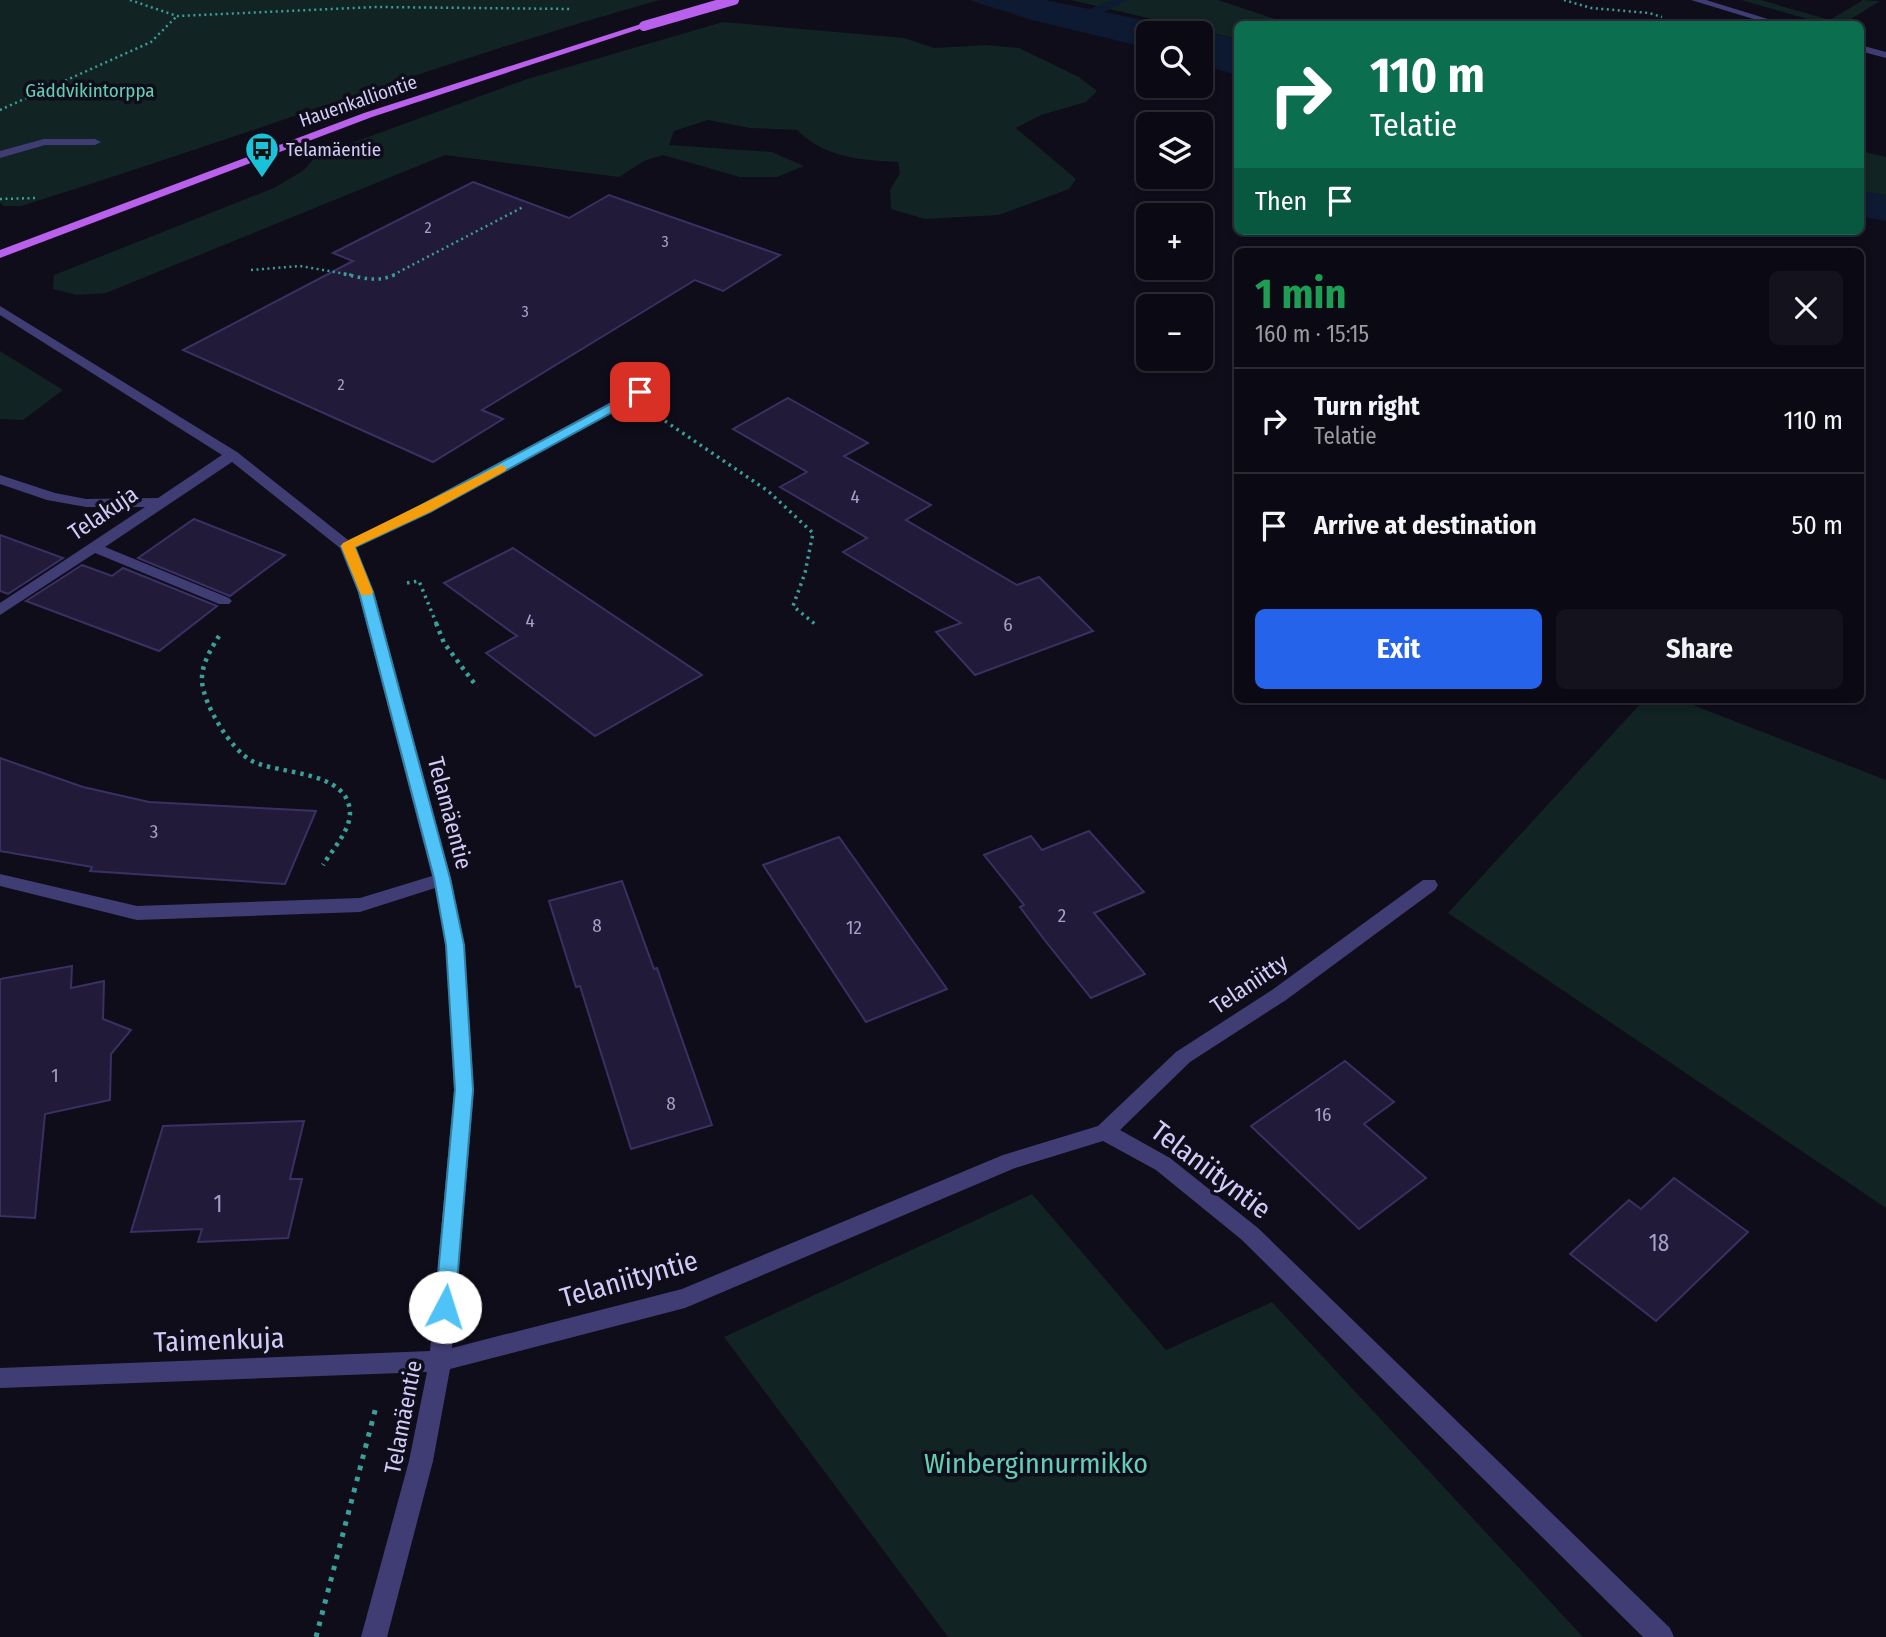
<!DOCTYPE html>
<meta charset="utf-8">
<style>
body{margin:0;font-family:"Fira Sans Condensed",sans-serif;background:#14131d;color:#f1f3f6;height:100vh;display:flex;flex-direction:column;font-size:26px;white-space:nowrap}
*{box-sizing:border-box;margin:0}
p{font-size:23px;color:#9a9aa0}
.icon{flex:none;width:38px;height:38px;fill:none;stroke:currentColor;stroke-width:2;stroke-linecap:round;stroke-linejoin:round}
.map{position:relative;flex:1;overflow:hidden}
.side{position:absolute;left:1234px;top:248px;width:630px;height:455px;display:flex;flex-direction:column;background:#0b0a14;border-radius:10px;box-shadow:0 4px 10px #0003,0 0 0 2px #2b2b34}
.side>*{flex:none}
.banner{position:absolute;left:1234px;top:21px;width:630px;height:214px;border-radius:10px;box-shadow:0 4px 10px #0003,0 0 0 2px #2b2b34;background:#0b6e4f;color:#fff;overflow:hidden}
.fabs{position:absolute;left:1136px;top:21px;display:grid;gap:14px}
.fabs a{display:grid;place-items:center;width:77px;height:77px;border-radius:10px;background:#0b0a14;box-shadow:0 4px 10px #0003,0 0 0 2px #2b2b34;font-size:35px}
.pin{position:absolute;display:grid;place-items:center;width:60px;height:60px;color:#fff;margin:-30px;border-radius:14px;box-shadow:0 4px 10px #0006}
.me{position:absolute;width:77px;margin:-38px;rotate:5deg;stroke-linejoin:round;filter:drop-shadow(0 0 5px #0008)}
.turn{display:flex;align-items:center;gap:24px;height:147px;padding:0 21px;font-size:32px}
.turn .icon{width:91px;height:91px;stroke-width:2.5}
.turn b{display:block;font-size:49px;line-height:60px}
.then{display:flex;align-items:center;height:66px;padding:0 21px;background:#0003;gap:14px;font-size:26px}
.round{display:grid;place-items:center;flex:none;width:74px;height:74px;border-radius:10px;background:#14131d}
.summary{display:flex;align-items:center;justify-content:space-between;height:119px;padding:0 21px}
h1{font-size:42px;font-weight:700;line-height:52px;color:#1e9e55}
.button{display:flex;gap:14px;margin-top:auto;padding:14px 21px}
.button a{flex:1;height:80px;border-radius:10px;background:#2563eb;color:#fff;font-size:28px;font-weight:700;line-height:80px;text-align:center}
.button a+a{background:#14131d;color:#f1f3f6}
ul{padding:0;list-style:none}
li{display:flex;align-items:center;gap:21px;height:105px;padding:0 21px;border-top:2px solid #2b2b34}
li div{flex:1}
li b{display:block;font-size:26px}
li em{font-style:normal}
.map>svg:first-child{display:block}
</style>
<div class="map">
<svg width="1886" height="1637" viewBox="0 0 1886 1637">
<rect width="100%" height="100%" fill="#0f0d1a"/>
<g fill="#112323">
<path d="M0,0H660C445,60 234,140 21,206H4L0,203Z"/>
<path d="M1071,0H1218L1290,24H1237V39Z"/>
<path d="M1741,0H1761L1830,20L1863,0L1880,1L1843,24H1825Z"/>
<path d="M723,22L904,38L934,48L986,45L1019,48L1079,77L1097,91L1086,102L1041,115L1016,128L1076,179L1069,189L999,215L925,219L891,209L890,190L900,173L898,162C861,160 825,158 797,130L750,128L708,120L674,131L669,145L772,152L804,166L777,177H740L663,155L644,161L619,177L445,155L106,293L76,295L53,289L54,275L274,188L304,170L316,156L527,79Z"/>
<path d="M1860,151L1886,157V195L1860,191Z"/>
<path d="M0,351L63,390L23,420L0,419Z"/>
<path d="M1644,700H1680L1886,780V1208L1448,913Z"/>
<path d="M1032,1194L1166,1350L1272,1302L1583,1637H948L724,1337Z"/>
</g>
<g fill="#0d1a32">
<path d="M969,0H1045L1237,39V75L1201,64L1200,33H1148V48L1032,20Z"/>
<path d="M1860,191L1886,195V221L1860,216Z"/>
</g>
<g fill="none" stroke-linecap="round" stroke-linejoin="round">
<path fill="#0d1a32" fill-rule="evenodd" d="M1114,0H1128L1102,13L1074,19L1069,16Z"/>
</g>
<g fill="#211b39" stroke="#3a3062" stroke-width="2">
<path d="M473,182L569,218L609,195L780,255L723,291L695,280L482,410L503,419L433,462L183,350L353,261L333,253Z"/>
<path d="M788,398L868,443L844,456L931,505L906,520L1017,585L1039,577L1093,631L975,675L936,632L961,623L843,552L867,538L780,487L807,472L733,429Z"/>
<path d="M194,519L285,555L230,596L138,558Z"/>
<path d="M0,535L63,558L8,594L0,591Z"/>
<path d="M513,548L702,675L595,736L486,653L517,636L444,583Z"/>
<path d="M82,565L112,576L123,568L217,606L159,651L26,601Z"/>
<path d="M0,758L83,787L149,802L316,811L285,884L90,871L92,867L0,851Z"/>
<path d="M1089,831L1144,892L1094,913L1145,974L1091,998L1043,938L1020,907L1024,905L984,855L1031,836L1042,850Z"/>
<path d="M839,837L947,989L866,1022L763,865Z"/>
<path d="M622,881L654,969L657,968L712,1125L631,1149L580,986L576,987L549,901Z"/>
<path d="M72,966L71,988L104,981L103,1019L131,1030L111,1054L110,1100L45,1114L35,1218L0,1216V979Z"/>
<path d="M1345,1061L1394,1102L1364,1124L1426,1178L1359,1229L1251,1126Z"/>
<path d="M304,1121L290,1179H302L288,1238L198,1242L202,1229L131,1232L163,1126Z"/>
<path d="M1674,1178L1748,1232L1656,1321L1570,1254L1629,1200L1641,1209Z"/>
</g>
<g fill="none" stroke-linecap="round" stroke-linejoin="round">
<g stroke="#3a9f9a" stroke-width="2.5" stroke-dasharray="2 3.5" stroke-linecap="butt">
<path d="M130,0L177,16L376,7L571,9"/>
<path d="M1564,0L1591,8L1649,13L1662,17"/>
<path d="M0,110L151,42L177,16"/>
<path d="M0,199L36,198"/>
<path d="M251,270L300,266L352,275"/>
<path d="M393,275L523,207"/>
</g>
<g stroke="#3a9f9a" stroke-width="3.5" stroke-dasharray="2.5 4.5" stroke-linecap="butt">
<path d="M344,274C362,278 379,283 396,274"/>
<path d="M665,421L768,491L813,533L805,573L793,606L816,625"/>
<path d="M407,583L419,581L437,625"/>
</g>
<g stroke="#3a9f9a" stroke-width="4.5" stroke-dasharray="3.5 5" stroke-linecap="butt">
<path d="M436,623L444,643L477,687"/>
<path d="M219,636C211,649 201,665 202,681C203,704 231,750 252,761C280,775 349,770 350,813C350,831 332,850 323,865"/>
</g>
<path stroke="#3a9f9a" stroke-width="5" stroke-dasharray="4.5 7" stroke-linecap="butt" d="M316,1637L376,1407"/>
<g fill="#403d74" fill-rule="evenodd">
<path d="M1691,0H1706L1784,24H1770Z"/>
<path d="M1860,45L1886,52V58L1860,51Z"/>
<path d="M44,139H95L101,142L95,145H45L0,158V151Z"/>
<path d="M0,306L237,452L348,540L420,506L653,379L658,378L665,382L430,512L355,548L374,592L451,879L464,945L474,1090L452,1348L682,1289L1003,1155L1098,1126L1176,1052L1272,990L1423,880H1435L1438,885L1435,890L1286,1000L1190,1062L1120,1130L1170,1158L1258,1228L1670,1628L1674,1637H1643L1242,1240L1156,1170L1103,1141L1015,1168L685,1308L450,1369L433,1461L387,1637H361L409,1461L427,1372L0,1388V1368L430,1351L454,1090L446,945L435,888L360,912L137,920L0,886V874L137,906L360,898L432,876L358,592L340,548L232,462L105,547L229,598L232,601L229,604H219L95,553L0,615V603L145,507H86L47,500L0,484V475L55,493L86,499L158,498L222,455L0,315Z"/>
</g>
<path fill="#b960ec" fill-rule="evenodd" d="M641,24L649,26L372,117L0,258V250L364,113Z"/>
<path stroke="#b960ec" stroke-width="10" d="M644,26L734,0"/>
</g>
<path fill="#4fc3f7" stroke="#337fa1" stroke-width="2" d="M640,388L646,392L644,395L430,512L355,547L373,592L450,878L464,945L473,1090L455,1307L452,1313L445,1316L438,1313L435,1307L455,1090L446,945L434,878L359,592L341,546L420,506Z"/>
<path fill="#f59e0b" d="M501,465L507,468L505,471L430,512L355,547L373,592L371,595H361L341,546L343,543Z"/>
<defs>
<g id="bus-pin" transform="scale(1.75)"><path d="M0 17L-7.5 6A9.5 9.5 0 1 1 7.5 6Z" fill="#1ac2d7" stroke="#0f0d1a"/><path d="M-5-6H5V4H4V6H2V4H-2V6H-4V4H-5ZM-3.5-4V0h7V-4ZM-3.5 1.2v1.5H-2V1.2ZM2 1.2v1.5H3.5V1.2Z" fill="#111"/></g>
</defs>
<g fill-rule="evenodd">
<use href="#bus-pin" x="262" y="149"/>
</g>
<g text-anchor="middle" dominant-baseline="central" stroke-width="7" stroke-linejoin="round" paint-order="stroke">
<g font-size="16" fill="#a5a0c9">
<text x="428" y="227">2</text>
<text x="665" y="241">3</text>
<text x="525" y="311">3</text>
<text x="341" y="384">2</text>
</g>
<g font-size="19" fill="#62cfb5" stroke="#0f0d1a">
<text x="90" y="90">Gäddvikintorppa</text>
</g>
<g font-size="19" fill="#d1ccf9" stroke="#0f0d1a">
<text transform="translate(358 101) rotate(-19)">Hauenkalliontie</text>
</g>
<g font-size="19" fill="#d1ccf9" stroke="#0f0d1a" text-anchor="start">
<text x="286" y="149">Telamäentie</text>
</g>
<g font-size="19" fill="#a5a0c9">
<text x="855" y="496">4</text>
<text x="530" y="620">4</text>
<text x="1008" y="624">6</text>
<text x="154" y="831">3</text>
<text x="1062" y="915">2</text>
<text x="597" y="925">8</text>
<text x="854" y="927">12</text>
<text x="55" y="1075">1</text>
<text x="671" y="1103">8</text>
<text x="1323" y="1114">16</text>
</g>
<g font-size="23" fill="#d1ccf9" stroke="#0f0d1a">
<text transform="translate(103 513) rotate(-34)">Telakuja</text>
<text transform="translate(450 813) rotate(75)">Telamäentie</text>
<text transform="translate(1249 984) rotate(-34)">Telaniitty</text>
<text transform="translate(403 1417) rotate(-79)">Telamäentie</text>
</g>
<g font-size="23" fill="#a5a0c9">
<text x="218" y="1204">1</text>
<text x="1659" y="1243">18</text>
</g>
<g font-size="28" fill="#d1ccf9" stroke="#0f0d1a">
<text transform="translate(1211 1170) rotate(37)">Telaniityntie</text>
<text transform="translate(629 1279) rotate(-16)">Telaniityntie</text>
<text transform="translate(219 1340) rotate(-2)">Taimenkuja</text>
</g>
<g font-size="28" fill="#62cfb5" stroke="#0f0d1a">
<text x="1036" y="1463">Winberginnurmikko</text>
</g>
</g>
</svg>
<div class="fabs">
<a><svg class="icon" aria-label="search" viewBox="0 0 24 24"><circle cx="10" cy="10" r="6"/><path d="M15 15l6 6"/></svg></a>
<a><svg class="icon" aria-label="layers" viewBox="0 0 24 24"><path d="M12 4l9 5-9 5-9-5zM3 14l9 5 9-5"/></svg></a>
<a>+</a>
<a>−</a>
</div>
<div class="pin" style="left:640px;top:392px;background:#d93025"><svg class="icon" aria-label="arrive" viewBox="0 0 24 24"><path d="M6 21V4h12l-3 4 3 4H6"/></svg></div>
<svg class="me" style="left:445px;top:1307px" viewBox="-20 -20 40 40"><circle r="19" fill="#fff"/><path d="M0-13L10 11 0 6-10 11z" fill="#4fc3f7"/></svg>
<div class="banner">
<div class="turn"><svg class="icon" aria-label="right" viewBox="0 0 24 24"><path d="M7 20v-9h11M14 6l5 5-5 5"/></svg><div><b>110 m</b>Telatie</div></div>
<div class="then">Then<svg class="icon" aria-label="arrive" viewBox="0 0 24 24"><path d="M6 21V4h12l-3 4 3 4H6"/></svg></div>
</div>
<section class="side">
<div class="summary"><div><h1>1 min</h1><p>160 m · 15:15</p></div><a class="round"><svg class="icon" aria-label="close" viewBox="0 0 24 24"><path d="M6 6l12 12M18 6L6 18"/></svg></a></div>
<ul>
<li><svg class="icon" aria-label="right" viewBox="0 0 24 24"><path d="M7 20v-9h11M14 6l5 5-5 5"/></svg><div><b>Turn right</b><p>Telatie</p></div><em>110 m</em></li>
<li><svg class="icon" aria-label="arrive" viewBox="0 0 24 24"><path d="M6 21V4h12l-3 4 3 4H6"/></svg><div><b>Arrive at destination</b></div><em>50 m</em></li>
</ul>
<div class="button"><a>Exit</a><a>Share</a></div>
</section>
</div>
